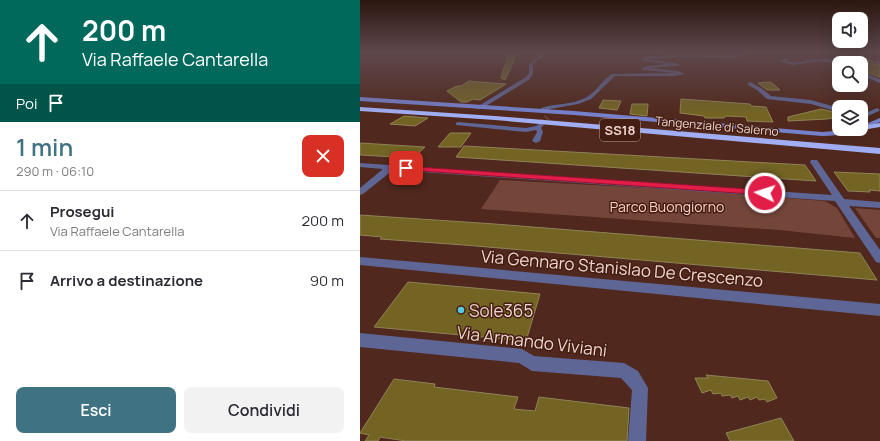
<!DOCTYPE html>
<html lang="it">
<meta charset="utf-8">
<style>
body{margin:0;font-family:Manrope,sans-serif;background:#f2f2f3;color:#2b2b33;height:100vh;display:flex;flex-direction:column;font-size:15px;white-space:nowrap}
*{box-sizing:border-box;margin:0}
p{font-size:13px;color:#7c7c81}
.icon{flex:none;width:22px;height:22px;fill:none;stroke:currentColor;stroke-width:2;stroke-linecap:round;stroke-linejoin:round}
.map{position:relative;flex:1;overflow:hidden}
.details{display:flex;flex-direction:column;background:#fff;width:360px}
.details>*{flex:none}
.guide{background:#00695c;color:#fff;overflow:hidden}
.fabs{position:absolute;left:472px;top:12px;display:grid;gap:8px}
.fabs a{display:grid;place-items:center;width:36px;height:36px;border-radius:8px;background:#fff;box-shadow:0 4px 16px #0002;font-size:20px}
.pin{position:absolute;display:grid;place-items:center;width:34px;height:34px;color:#fff;margin:-17px;border-radius:8px;box-shadow:0 2px 6px #0006}
.me{position:absolute;width:44px;margin:-22px;rotate:274deg;stroke-linejoin:round;filter:drop-shadow(0 0 3px #0008)}
.turn{display:flex;align-items:center;gap:14px;height:84px;padding:0 16px;font-size:18px}
.turn .icon{width:52px;height:52px;stroke-width:2.5}
.turn b{display:block;font-size:28px;line-height:34px}
.then{display:flex;align-items:center;height:38px;padding:0 16px;background:#0003;gap:8px;font-size:15px}
.round{display:grid;place-items:center;flex:none;width:42px;height:42px;border-radius:8px;background:#f2f2f3}
.summary{display:flex;align-items:center;justify-content:space-between;height:68px;padding:0 16px}
h1{font-size:24px;font-weight:600;line-height:30px;color:#3f7282}
.cta{display:flex;gap:8px;margin-top:auto;padding:8px 16px}
.cta a{flex:1;height:46px;border-radius:8px;background:#3f7282;color:#fff;font-size:16px;font-weight:600;line-height:46px;text-align:center}
.cta a+a{background:#f2f2f3;color:#2b2b33}
ul{padding:0;list-style:none}
li{display:flex;align-items:center;gap:12px;height:60px;padding:0 16px;border-top:1px solid #e1e1e2}
li div{flex:1}
li b{display:block;font-size:15px}
li em{font-style:normal}
main{display:flex;flex:1;min-height:0}
.map>svg:first-child{display:block}
</style>
<main>
<section class="details">
<div class="guide">
<div class="turn"><svg class="icon" aria-label="ahead" viewBox="0 0 24 24"><path d="M12 20V5M6 11l6-6 6 6"/></svg><div><b>200 m</b>Via Raffaele Cantarella</div></div>
<div class="then">Poi<svg class="icon" aria-label="arrive" viewBox="0 0 24 24"><path d="M6 21V4h12l-3 4 3 4H6"/></svg></div>
</div>
<div class="summary"><div><h1>1 min</h1><p>290 m · 06:10</p></div><a class="round" style="background:#d93025;color:#fff"><svg class="icon" aria-label="close" viewBox="0 0 24 24"><path d="M6 6l12 12M18 6L6 18"/></svg></a></div>
<ul>
<li><svg class="icon" aria-label="ahead" viewBox="0 0 24 24"><path d="M12 20V5M6 11l6-6 6 6"/></svg><div><b>Prosegui</b><p>Via Raffaele Cantarella</p></div><em>200 m</em></li>
<li><svg class="icon" aria-label="arrive" viewBox="0 0 24 24"><path d="M6 21V4h12l-3 4 3 4H6"/></svg><div><b>Arrivo a destinazione</b></div><em>90 m</em></li>
</ul>
<div class="cta"><a>Esci</a><a>Condividi</a></div>
</section>
<div class="map">
<svg width="520" height="441" viewBox="0 0 520 441">
<rect width="100%" height="100%" fill="#50281d"/>
<g fill="#74463a">
<path d="M140,180L308,189L465,201L477,208L495,238L419,230L121,209Z"/>
<path d="M495,208L520,210V238H516Z"/>
</g>
<g fill="#736424" stroke="#8e8357">
<path d="M157,54L145,80L141,78L148,55Z"/>
<path d="M501,60H510L513,61V64H520V77L501,71Z"/>
<path d="M109,81L119,82L146,84L120,100L113,99L107,102H101L87,91L97,86H101Z"/>
<path d="M411,82L420,90H407L398,83Z"/>
<path d="M321,99L390,104L391,106L406,107L413,122L387,121L386,117L366,116L364,118H345L344,116L320,113Z"/>
<path d="M243,100L261,101L257,110L239,108Z"/>
<path d="M272,104H288L287,116L270,114Z"/>
<path d="M461,109L479,113V117L467,119L428,121V117Z"/>
<path d="M44,116L68,118L55,126L30,124Z"/>
<path d="M90,133H111L101,147H78Z"/>
<path d="M0,143L65,147L53,158L0,155Z"/>
<path d="M104,146L445,165L456,181L96,157Z"/>
<path d="M474,172L520,174V191L509,190L510,192L488,191Z"/>
<path d="M0,215L135,224L500,253L517,280L104,245L20,239L22,237L0,235Z"/>
<path d="M48,282L180,294L166,341L14,327Z"/>
<path d="M346,375L408,381L417,398L407,402L405,399L399,400L397,397L390,400L388,397L380,400L378,396L372,398L370,395L362,396L361,393L353,394L351,390L342,393L335,378H348Z"/>
<path d="M34,379L75,384L74,387L158,397L154,409L175,411L179,397L269,408L267,441H46L20,437L18,441H5L9,435L0,433Z"/>
<path d="M421,418L434,441H370L366,433Z"/>
</g>
<g fill="none" stroke-linecap="round" stroke-linejoin="round">
<path stroke="#684237" stroke-width="6" stroke-dasharray="6 3" stroke-linecap="butt" d="M180,125L187,117"/>
<g fill="#5e6696" fill-rule="evenodd">
<path d="M179,52H183V56L173,64V73L170,79L121,109H117V107L166,77L169,73V64L179,56Z"/>
<path d="M390,52H400L373,58L323,57L287,59L320,64L318,66L290,68L318,71L325,74L314,76H255L231,99L218,104L190,109L183,113L180,111L181,108C196,103 213,105 227,97C237,91 242,80 252,74L317,73L282,70V68L288,66L306,64L282,61L284,57C319,52 355,59 390,52Z"/>
<path d="M427,58L429,59L426,61C442,66 461,52 481,63L479,64L459,61L432,65L420,61Z"/>
<path d="M516,61H520V63H514Z"/>
<path d="M501,72L520,79V83L501,75Z"/>
<path d="M390,82L401,88L411,96L451,100L479,108V112L451,104L407,99L397,90L388,85V83Z"/>
<path d="M517,108L520,110L519,111L501,119V115Z"/>
<path d="M98,122L166,128L176,126L180,123L183,125L181,128L183,132L180,141L176,143L172,141L177,132L176,130L166,132L96,125V123Z"/>
<path d="M451,160H457L484,199L520,202V208L489,206L520,250V263L516,262L475,201L33,170L3,194L0,195V188L23,169L0,167V163L472,195L450,162Z"/>
<path d="M0,257L520,304V316L0,265Z"/>
<path d="M0,333L162,349L174,356L264,363L278,371L288,388L286,441H268L272,390L261,378L172,371L159,363L0,347Z"/>
</g>
<path fill="#7581cc" fill-rule="evenodd" d="M0,97L214,111L462,132L501,129V126L520,118V122C501,130 483,136 462,136L214,115L0,101Z"/>
<g fill="#a1aef3" fill-rule="evenodd">
<path d="M0,107L135,116L520,148V154L135,120L0,111Z"/>
<path d="M520,123V127L502,130L499,129H501V126Z"/>
</g>
</g>
<linearGradient id="sky" x2="0" y2="1"><stop stop-color="#2c1610"/><stop offset="0.46" stop-color="#5e484c"/><stop offset="1" stop-color="#5e484c" stop-opacity="0"/></linearGradient>
<rect width="520" height="114" fill="url(#sky)"/>
<path fill="#e11d48" stroke="#92132f" d="M43,166L405,190L409,193L405,195L46,170L42,168Z"/>
<circle fill="#58c9e3" stroke="#441e13" stroke-width="1.5" cx="101" cy="310" r="4"/>
<g text-anchor="middle" dominant-baseline="central" stroke-width="3" stroke-linejoin="round" paint-order="stroke">
<g font-size="12" fill="#eed4cc" stroke="#441e13">
<text transform="translate(357 126) rotate(5)">Tangenziale di Salerno</text>
</g>
<rect fill="#441e13" stroke="#bb9d94" stroke-width="1" x="240" y="119" width="40" height="22" rx="3"/>
<g font-size="13" font-weight="bold" fill="#eed4cc">
<text x="260" y="130">SS18</text>
</g>
<g font-size="14" fill="#fdd0c3" stroke="#441e13">
<text x="307" y="206">Parco Buongiorno</text>
</g>
<g font-size="17" fill="#eed4cc" stroke="#441e13">
<text transform="translate(262 268) rotate(5)">Via Gennaro Stanislao De Crescenzo</text>
<text transform="translate(172 341) rotate(7)">Via Armando Viviani</text>
</g>
<g font-size="17" fill="#eed4cc" stroke="#441e13" text-anchor="start">
<text x="109" y="310">Sole365</text>
</g>
</g>
</svg>
<div class="fabs">
<a><svg class="icon" aria-label="sound" viewBox="0 0 24 24"><path d="M4 9h4l5-4v14l-5-4H4zM17 9q2 3 0 6"/></svg></a>
<a><svg class="icon" aria-label="search" viewBox="0 0 24 24"><circle cx="10" cy="10" r="6"/><path d="M15 15l6 6"/></svg></a>
<a><svg class="icon" aria-label="layers" viewBox="0 0 24 24"><path d="M12 4l9 5-9 5-9-5zM3 14l9 5 9-5"/></svg></a>
</div>
<div class="pin" style="left:46px;top:168px;background:#d93025"><svg class="icon" aria-label="arrive" viewBox="0 0 24 24"><path d="M6 21V4h12l-3 4 3 4H6"/></svg></div>
<svg class="me" style="left:405px;top:193px" viewBox="-20 -20 40 40"><circle r="17" fill="#e11d48" stroke="#fff" stroke-width="3"/><path d="M0-11L8 9 0 5-8 9z" fill="#fff"/></svg>
</div>
</main>
